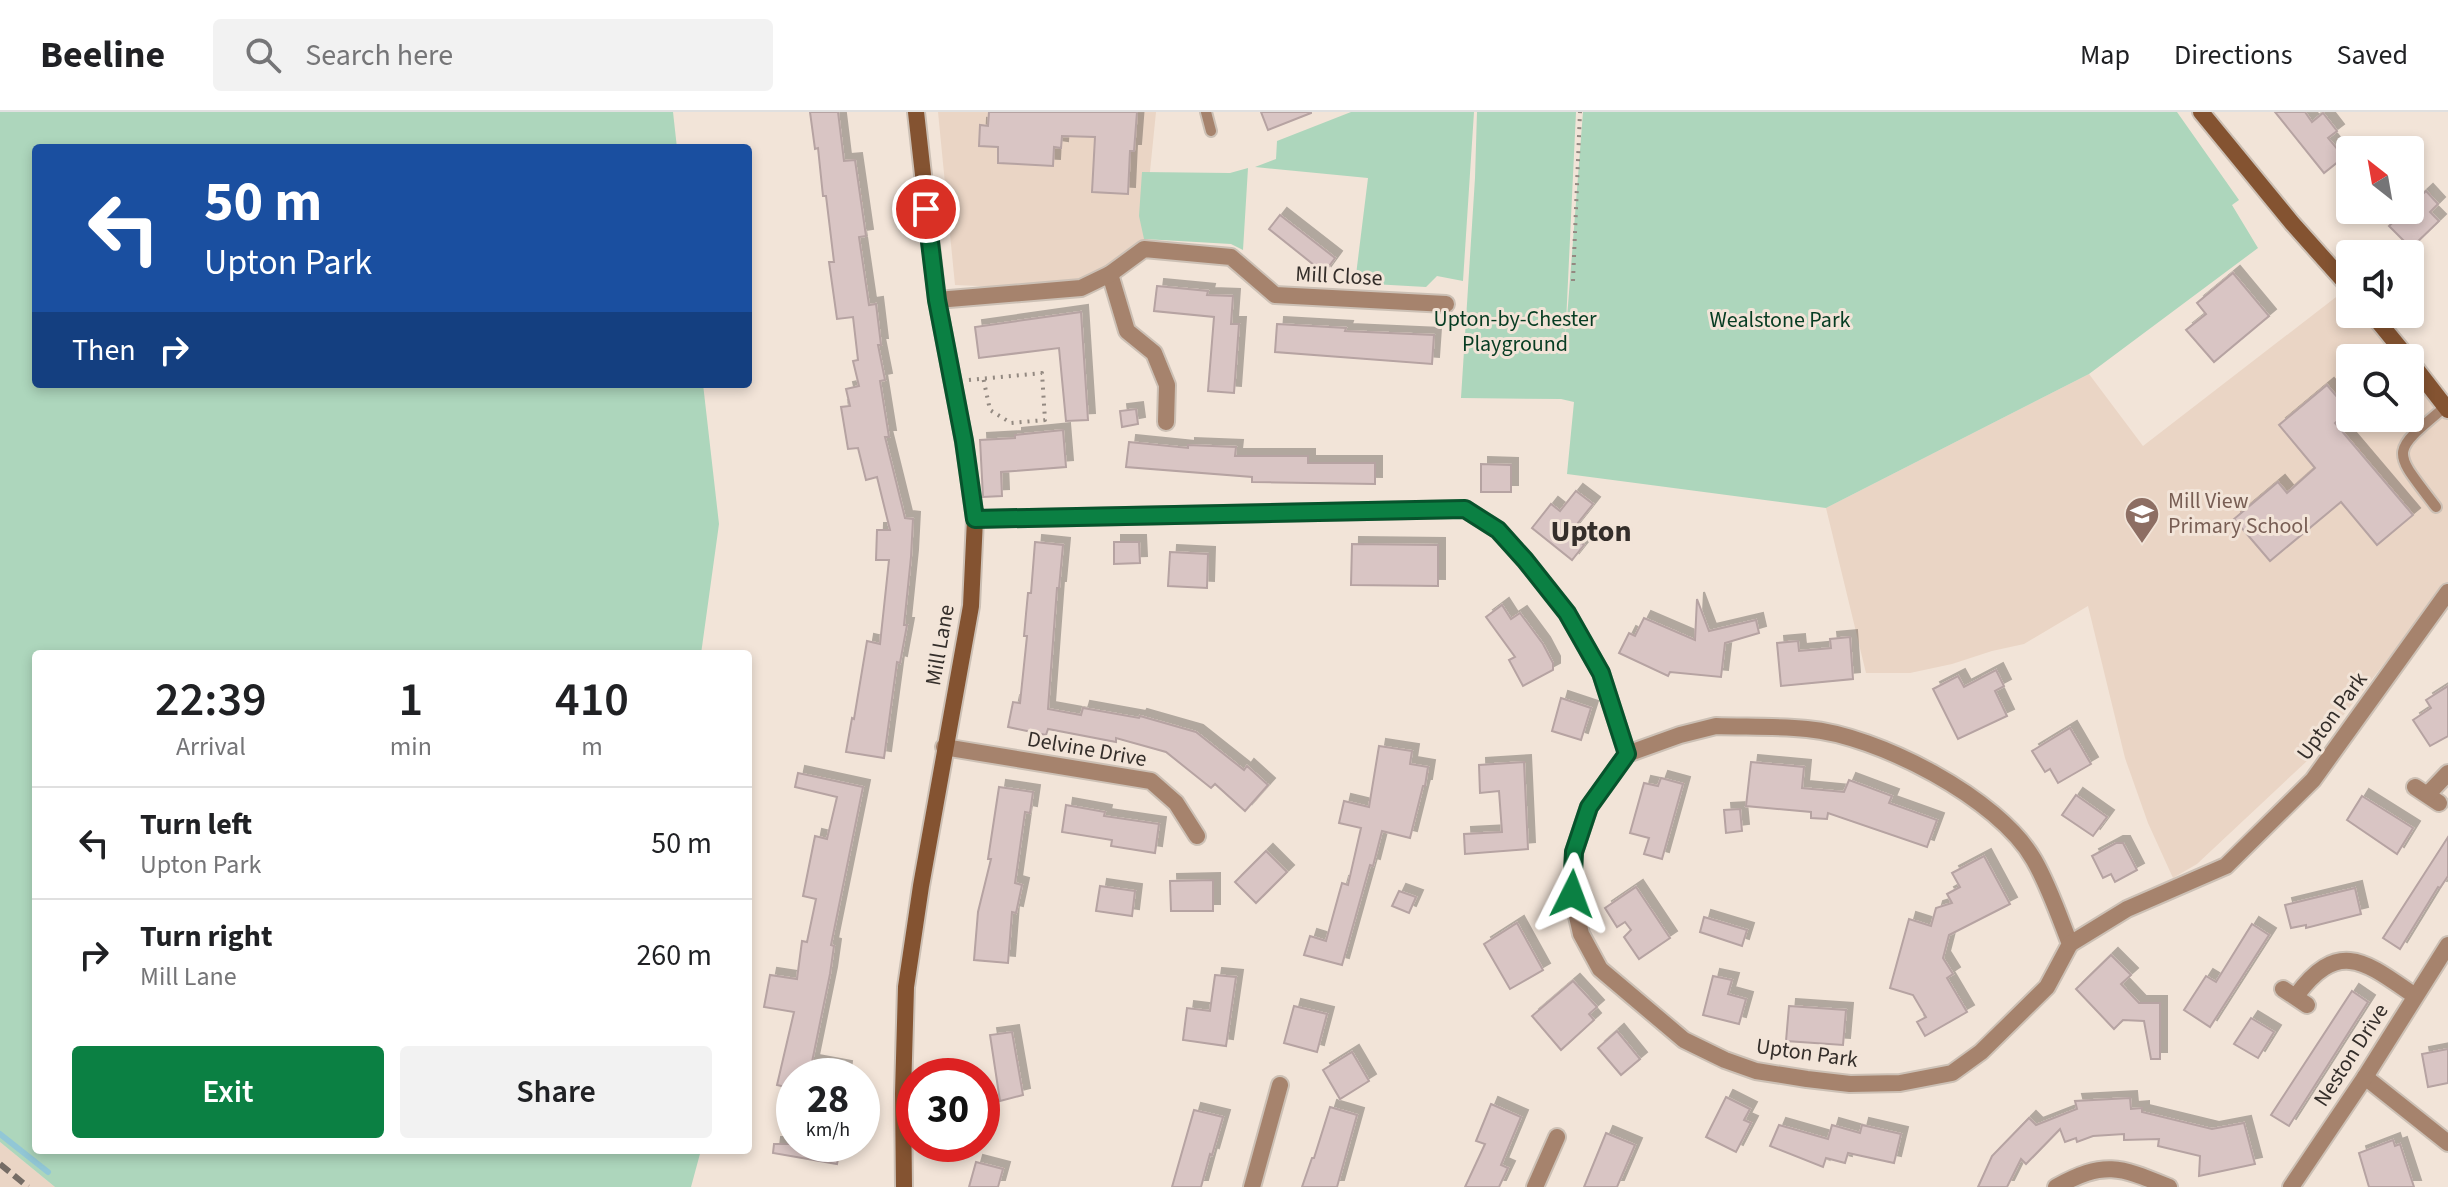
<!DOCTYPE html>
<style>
body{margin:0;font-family:"Source Sans 3",sans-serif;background:#f2f2f2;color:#202124;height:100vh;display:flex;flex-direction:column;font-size:30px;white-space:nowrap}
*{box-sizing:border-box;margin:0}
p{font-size:26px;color:#757577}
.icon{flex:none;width:44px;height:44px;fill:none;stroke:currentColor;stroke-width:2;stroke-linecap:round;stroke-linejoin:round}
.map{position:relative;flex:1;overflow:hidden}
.side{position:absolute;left:32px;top:538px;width:720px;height:504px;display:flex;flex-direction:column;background:#fff;border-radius:8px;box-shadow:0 4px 12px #0003}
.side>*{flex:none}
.guide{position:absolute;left:32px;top:32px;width:720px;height:244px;border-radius:8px;box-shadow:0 4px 12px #0003;background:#1a4fa0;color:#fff;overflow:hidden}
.needle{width:52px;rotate:329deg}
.fabs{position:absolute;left:2336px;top:24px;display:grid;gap:16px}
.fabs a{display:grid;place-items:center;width:88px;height:88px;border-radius:8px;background:#fff;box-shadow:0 4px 12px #0003;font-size:40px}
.speed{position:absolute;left:776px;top:946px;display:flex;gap:16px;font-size:40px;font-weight:700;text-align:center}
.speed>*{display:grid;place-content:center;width:104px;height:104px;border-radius:50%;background:#fff;box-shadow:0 4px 12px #0003;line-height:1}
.speed small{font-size:20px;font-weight:400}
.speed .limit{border:12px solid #d22;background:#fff;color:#111}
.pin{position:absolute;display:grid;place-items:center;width:68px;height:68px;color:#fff;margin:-34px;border:4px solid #fff;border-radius:50%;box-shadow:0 2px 8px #0007}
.me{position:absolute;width:88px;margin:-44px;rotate:3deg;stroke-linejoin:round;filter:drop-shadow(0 0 6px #0008)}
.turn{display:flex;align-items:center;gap:28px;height:168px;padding:0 40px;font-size:36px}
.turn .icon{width:104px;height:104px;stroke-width:2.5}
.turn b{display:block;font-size:56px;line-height:68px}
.then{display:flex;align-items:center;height:76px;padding:0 40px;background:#0003;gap:16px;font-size:30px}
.eta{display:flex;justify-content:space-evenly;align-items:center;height:136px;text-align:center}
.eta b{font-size:48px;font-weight:600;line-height:56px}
.action{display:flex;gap:16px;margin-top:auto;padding:16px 40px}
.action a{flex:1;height:92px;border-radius:8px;background:#0b8043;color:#fff;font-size:32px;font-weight:600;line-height:92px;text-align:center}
.action a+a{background:#f2f2f2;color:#202124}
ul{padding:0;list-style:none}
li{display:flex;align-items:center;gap:24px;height:112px;padding:0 40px;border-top:2px solid #e0e0e0}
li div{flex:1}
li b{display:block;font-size:30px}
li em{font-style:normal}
header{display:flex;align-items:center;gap:48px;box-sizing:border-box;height:112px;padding:0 40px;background:#fff;border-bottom:2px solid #e0e0e0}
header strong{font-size:38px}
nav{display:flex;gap:44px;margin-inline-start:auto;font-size:28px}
.search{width:560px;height:72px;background:#f2f2f2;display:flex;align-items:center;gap:20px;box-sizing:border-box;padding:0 28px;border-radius:8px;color:#757577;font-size:30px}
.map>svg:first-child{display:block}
</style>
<header>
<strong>Beeline</strong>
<div class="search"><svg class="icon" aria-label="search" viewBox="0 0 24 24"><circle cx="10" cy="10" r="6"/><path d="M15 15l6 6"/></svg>Search here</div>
<nav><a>Map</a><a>Directions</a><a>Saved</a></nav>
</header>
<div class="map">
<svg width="2448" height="1075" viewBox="0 0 2448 1075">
<defs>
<filter id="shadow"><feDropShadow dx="7" dy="-7" stdDeviation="0" flood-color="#0004"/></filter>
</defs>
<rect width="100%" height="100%" fill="#f2e4d8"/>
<g fill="#ead5c5">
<path d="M938,0H1156L1145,109L1148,130L1084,167L1001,175L955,173Z"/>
<path d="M2349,175L2350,202H2372L2408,246H2350V306H2410V249L2448,298V471L2308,648L2197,752L2173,766L2148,711L2125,646L2088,494L2024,532L1992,539L1952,552L1910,561H1866L1826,396L2089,262L2143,334Z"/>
<path d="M0,1030L55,1075H0Z"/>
</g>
<g fill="#add6bc">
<path d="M0,0H673L677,36H36V272H703L719,412L701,542H36V1038H701L691,1075H55L0,1030Z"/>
<path d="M1351,0H1474L1463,169L1437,164L1426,175L1355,171L1368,66L1255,55L1276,47L1277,29Z"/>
<path d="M1477,0H1576L1565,232L1583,0H2177L2239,88L2232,93L2258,136L2089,262L1826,396L1567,362L1574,290L1561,287L1461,286L1475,66Z"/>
<path d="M1248,56L1243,138L1231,132L1144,127L1139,104L1142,60L1230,61Z"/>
</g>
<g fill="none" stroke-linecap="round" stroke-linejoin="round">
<path stroke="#92c7d6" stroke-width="6" d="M0,1022L48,1060"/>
</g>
<g fill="#d9c5c4" stroke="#b6a3a2" stroke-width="2" filter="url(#shadow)">
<path d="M810,0H838L844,49L855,48L866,124L859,125L869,193L876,192L881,233H878L885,268L880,269L889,325H885L905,406L913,407L911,445L904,513H907L900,551L897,550L884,646L846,640L852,606L854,607L867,529L880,532L889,448H876L877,418H890L877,365L866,368L858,336L848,337L841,295L850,294L846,277L859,274L853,249L858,248L853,205L837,207L829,150H834L826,84H823L818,36L815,37Z"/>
<path d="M989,0H1137L1134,39H1130L1128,82L1092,80L1095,25L1062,24L1061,36L1054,35L1053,54L998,51V35L979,34L980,13L988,14Z"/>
<path d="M1261,0H1311V1L1268,18Z"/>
<path d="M2275,0H2305L2312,10L2323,1L2337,19L2328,26L2344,45L2324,61Z"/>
<path d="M2426,79L2438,92L2430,100L2439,109L2411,136L2389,114L2406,98H2410V94Z"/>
<path d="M1280,103L1335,146L1324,161L1269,117Z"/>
<path d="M2233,161L2269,204L2214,250L2186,218L2206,202L2197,191Z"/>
<path d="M1157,174L1208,179L1207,183L1233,184L1231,212H1239L1234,281L1208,279L1214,205L1154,199Z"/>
<path d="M1081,200L1088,308L1066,309L1059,236L979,246L975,215Z"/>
<path d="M1277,212L1346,216L1345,219L1434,223L1432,252L1275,240Z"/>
<path d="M2327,273L2349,299L2335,311L2413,403L2377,433L2341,390L2270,449L2234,407L2278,370L2287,381L2315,356L2279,313Z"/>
<path d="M1136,297L1138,312L1122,315L1120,299Z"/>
<path d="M1063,318L1066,355L1001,360L1002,384L983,385L980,328L1015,326V323Z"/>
<path d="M1129,330L1188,336V333L1236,335L1235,344H1308V351H1375V372L1252,370V365L1126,355Z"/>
<path d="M1481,352L1511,353V380H1481Z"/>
<path d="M1576,379L1593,392L1570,421L1584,433L1572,448L1532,416L1551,392L1560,399Z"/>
<path d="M1035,430L1063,433L1059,476H1057L1048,597L1081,603L1083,596L1139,606L1140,604L1196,620L1244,658L1247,654L1268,673L1245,699L1215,672L1211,676L1166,640L1116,626V630L1048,617L1046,623L1008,615L1013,590L1020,591L1027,524H1024L1026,502L1028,481H1031Z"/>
<path d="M1114,430H1139L1140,451L1114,452Z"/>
<path d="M1352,432L1438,433V474L1351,473Z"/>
<path d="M1170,440L1208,442L1207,476L1168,474Z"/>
<path d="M1697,487L1709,519L1756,508L1759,521L1725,531L1721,565L1670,560L1668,564L1619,541L1629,521L1635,524L1644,506L1695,528Z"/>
<path d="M1502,493L1511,507L1520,501L1543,532L1553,551V558L1523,574L1509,548L1515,545L1486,505Z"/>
<path d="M1850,525L1853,567L1781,574L1777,531L1798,529L1799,539L1831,536L1830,527Z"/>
<path d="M1996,558L2004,574L1995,579L2007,604L1958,627L1933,577L1958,564L1964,575Z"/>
<path d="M2448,574V624L2430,634L2413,608L2431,596L2426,588Z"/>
<path d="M1561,586L1591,596L1581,628L1552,619Z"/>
<path d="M2070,616L2091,652L2058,671L2050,657L2045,660L2032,639Z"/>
<path d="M1379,634L1412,639L1410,652L1428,655L1425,674H1423L1410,726L1382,719L1373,754L1370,753L1342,853L1304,843L1310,824L1326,829L1342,771L1348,773L1361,716L1339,711L1344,689L1369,695Z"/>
<path d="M1524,650L1528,737L1465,742L1464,722L1502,720L1499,679L1480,681L1479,653Z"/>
<path d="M1751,650L1804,655L1802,676L1844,680L1849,668L1892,684L1889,691L1937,708L1927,735L1828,701L1827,707L1811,706V700L1746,694Z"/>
<path d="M798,661L863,675L831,833L834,834L830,862L812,950L845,956L844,964H794V977L777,973L794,900L764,895L770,863L797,867L802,829L807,830L816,787L803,784L815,724L827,727L837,685L795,675Z"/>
<path d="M1661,666L1683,672L1662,747L1644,742L1649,726L1630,721L1644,671L1658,674Z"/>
<path d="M999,675L1033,680L1030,701L1025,700L1015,771L1022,773L1016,801L1012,800L1008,851L974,848L978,800L991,747H988Z"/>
<path d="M2076,683L2107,705L2093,724L2062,703Z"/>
<path d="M2362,684L2413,716L2397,742L2347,708Z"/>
<path d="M1066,693L1105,700L1104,704L1159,712L1155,741L1111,734L1112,728L1062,720Z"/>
<path d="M1740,697L1742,719L1726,721L1724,698Z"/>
<path d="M2448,725V764L2440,776L2438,775L2400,837L2383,826Z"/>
<path d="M2116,731H2123L2137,758L2115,770L2111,762L2103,766L2092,744Z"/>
<path d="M1266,739L1287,760L1256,791L1235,770Z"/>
<path d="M1984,744L2010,792L1949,823L1943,846L1953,862L1947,866L1967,900L1925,924L1917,910L1926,905L1913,883L1890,876L1909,807L1931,814L1936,796L1952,791L1947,782L1960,775L1952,761Z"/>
<path d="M1213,768V799H1171L1170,769Z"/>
<path d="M1100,774L1135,779L1132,804L1096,799Z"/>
<path d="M1636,775L1670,826L1639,847L1624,825L1631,818L1625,810L1617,815L1605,796Z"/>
<path d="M2355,776L2361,802L2306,816V813L2291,816L2285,793Z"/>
<path d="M1399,779L1416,785L1409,801L1392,794Z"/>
<path d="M1704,805L1747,818L1742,834L1700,820Z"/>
<path d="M1517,811L1543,858L1510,877L1484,832Z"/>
<path d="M2252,812L2269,823L2210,915L2184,898L2206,864L2216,870Z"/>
<path d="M2111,843L2131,863L2121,872L2139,891H2160V947H2151L2144,909L2123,908L2114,917L2076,877Z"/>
<path d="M1215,863L1236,865L1226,934L1183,928L1187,896L1210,899Z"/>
<path d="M1713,864L1732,868L1728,882L1746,887L1739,912L1703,903Z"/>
<path d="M1573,869L1597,895L1589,902L1594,908L1561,938L1532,904Z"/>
<path d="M2352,879L2368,890L2289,1014L2271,1003Z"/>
<path d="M1294,894L1327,902L1317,940L1284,931Z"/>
<path d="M1789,894L1846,898L1843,933L1786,929Z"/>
<path d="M2251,906L2274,920L2258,946L2234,932Z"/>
<path d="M1617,919L1640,947L1621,963L1598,936Z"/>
<path d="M1012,920L1023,983L1000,989L990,923Z"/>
<path d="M2448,937V971L2428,975L2422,942Z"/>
<path d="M1352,940L1369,969L1340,987L1323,958Z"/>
<path d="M1726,985L1750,997L1744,1008L1751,1011L1736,1040L1706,1025Z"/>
<path d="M2130,986L2131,997L2142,996V1000L2212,1017L2244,1011L2255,1052L2199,1064L2200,1044L2158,1034L2159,1027L2124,1028V1022L2093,1024L2077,1030L2076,1026L2065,1030L2060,1017L2026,1052L2021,1047L2007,1075H1978L1992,1044L2029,1006L2036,1013L2077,997L2075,989Z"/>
<path d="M1491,992L1521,1005L1501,1053L1508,1056L1499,1075H1465L1485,1032L1476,1029Z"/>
<path d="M1330,995L1357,1003L1337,1075H1302L1312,1046H1314Z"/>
<path d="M1194,998L1223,1005L1212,1043L1210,1042L1201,1075H1172Z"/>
<path d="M1779,1013L1828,1027L1832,1013L1860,1021L1862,1013L1901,1022L1894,1051L1848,1041L1845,1051L1826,1046L1823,1055L1770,1034Z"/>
<path d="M1606,1021L1635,1033L1617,1075H1584Z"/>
<path d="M2393,1028L2395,1034L2400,1032L2414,1075H2369L2359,1041Z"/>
<path d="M774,1032H841L837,1052L773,1041Z"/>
<path d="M976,1050L1003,1057L998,1075H969Z"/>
</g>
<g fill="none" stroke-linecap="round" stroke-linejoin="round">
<g stroke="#ccc0b5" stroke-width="14">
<g id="lane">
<path d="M1206,0L1211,19"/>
<path d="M2436,395C2392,337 2389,342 2445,295"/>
</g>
</g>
<g stroke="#ccc0b5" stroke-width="20">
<g id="street">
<path d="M1110,162L1127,219L1154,241L1167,273L1166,310"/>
<path d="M937,188L1081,176L1110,162L1144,137L1231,145L1275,183L1446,192"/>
<path d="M975,407L1465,397L1498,418L1525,448L1567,501L1601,561L1627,642"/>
<path d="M1716,614C1746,615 1777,614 1807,617C1877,623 1999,686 2034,748C2049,774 2059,804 2070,832L2047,875L1981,940L1952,961L1900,971L1850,972L1807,967L1756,959L1725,948L1684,928L1600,857L1581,822L1572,782L1574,740L1589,695L1627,642L1680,623Z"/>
<path d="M944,635L1151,669L1176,691L1197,724"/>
<path d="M2415,675L2439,691"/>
<path d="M2428,682L2448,661"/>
<path d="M2070,832L2127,797L2226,754L2313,668L2448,480"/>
<path d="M2283,877L2307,893"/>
<path d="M2296,884C2339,825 2367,851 2415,884"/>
<path d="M2365,965L2448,1031"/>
<path d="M1252,1075L1280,973"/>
<path d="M1535,1075L1557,1025"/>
<path d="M2056,1075C2105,1048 2120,1055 2169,1075"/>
<path d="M2291,1075L2365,965L2448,833"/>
</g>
</g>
<g stroke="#ccc0b5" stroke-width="20">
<g id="secondary">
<path d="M2201,0L2292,111L2350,176"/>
<path d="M2372,202L2408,246"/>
<path d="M2410,249L2448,298"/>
<path d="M904,1075L903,982L906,875L921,774L971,494L975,407L964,329L937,188L916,0"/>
</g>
</g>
<g stroke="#938981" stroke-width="4" stroke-dasharray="2 6" stroke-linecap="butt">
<path d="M1573,169L1580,0"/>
<path d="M969,268L1042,261L1045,308L1011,311L990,298L983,265"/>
</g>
<use href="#lane" stroke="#a6836d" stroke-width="10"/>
<use href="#street" stroke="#a6836d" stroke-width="16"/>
<use href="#secondary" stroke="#845331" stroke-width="16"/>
<path stroke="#756c65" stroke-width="6" stroke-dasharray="12 6" stroke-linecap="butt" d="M0,1052L28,1075"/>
</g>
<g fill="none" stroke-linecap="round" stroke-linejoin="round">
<g stroke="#07532c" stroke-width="20">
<path id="route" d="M926,97L937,188L964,329L975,407L1465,397L1498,418L1525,448L1567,501L1601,561L1627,642L1589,695L1574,740L1572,782"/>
</g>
<use href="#route" stroke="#0b8043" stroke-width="14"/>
</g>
<defs>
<g id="school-pin" transform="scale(1.8)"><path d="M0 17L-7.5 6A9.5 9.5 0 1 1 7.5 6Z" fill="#8d6e63" stroke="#f2e4d8"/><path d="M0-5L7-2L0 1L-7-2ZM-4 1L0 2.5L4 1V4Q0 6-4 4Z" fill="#fff"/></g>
</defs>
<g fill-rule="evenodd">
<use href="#school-pin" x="2142" y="402"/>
</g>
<g text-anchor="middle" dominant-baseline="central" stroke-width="6" stroke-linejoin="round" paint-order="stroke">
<g font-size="22" fill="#342e2a" stroke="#f2e4d8">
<text transform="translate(1339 164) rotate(3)">Mill Close</text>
<text transform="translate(940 533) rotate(-80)">Mill Lane</text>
<text transform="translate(2332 604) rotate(-54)">Upton Park</text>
<text transform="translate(1087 637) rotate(10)">Delvine Drive</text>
<text transform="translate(1807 941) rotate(8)">Upton Park</text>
<text transform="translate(2351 943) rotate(-57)">Neston Drive</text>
</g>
<g font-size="22" fill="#063c22" stroke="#f2e4d8">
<text x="1515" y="207">Upton-by-Chester<tspan x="1515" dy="25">Playground</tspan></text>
<text x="1780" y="208">Wealstone Park</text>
</g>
<g font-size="22" fill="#785e54" stroke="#f2e4d8" text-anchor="start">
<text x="2168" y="389">Mill View<tspan x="2168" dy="25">Primary School</tspan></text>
</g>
<g font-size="30" font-weight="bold" fill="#342e2a" stroke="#f2e4d8">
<text x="1591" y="419">Upton</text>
</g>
</g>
</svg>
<div class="fabs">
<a><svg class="needle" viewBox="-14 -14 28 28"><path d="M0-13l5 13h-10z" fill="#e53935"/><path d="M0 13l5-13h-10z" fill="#757577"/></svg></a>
<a><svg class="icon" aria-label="sound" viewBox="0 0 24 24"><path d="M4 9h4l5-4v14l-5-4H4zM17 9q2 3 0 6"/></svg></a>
<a><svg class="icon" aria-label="search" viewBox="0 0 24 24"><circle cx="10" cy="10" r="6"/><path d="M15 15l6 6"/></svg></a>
</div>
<div class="speed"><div>28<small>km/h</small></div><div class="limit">30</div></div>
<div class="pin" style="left:926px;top:97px;background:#d93025"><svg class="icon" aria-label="arrive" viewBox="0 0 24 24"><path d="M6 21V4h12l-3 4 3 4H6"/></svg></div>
<svg class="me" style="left:1572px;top:782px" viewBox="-20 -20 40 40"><path d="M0-17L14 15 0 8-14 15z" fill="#0b8043" stroke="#fff" stroke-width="4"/></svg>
<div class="guide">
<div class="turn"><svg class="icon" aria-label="left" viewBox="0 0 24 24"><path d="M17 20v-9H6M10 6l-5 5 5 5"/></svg><div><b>50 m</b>Upton Park</div></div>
<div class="then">Then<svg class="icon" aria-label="right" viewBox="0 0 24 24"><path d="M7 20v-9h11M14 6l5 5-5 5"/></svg></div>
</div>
<section class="side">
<div class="eta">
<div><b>22:39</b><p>Arrival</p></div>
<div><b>1</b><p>min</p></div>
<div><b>410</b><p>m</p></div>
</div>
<ul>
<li><svg class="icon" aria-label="left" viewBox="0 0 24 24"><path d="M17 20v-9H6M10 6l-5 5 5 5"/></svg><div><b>Turn left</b><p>Upton Park</p></div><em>50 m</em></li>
<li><svg class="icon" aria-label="right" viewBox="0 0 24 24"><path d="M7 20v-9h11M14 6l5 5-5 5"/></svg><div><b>Turn right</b><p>Mill Lane</p></div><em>260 m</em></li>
</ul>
<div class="action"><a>Exit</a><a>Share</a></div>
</section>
</div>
